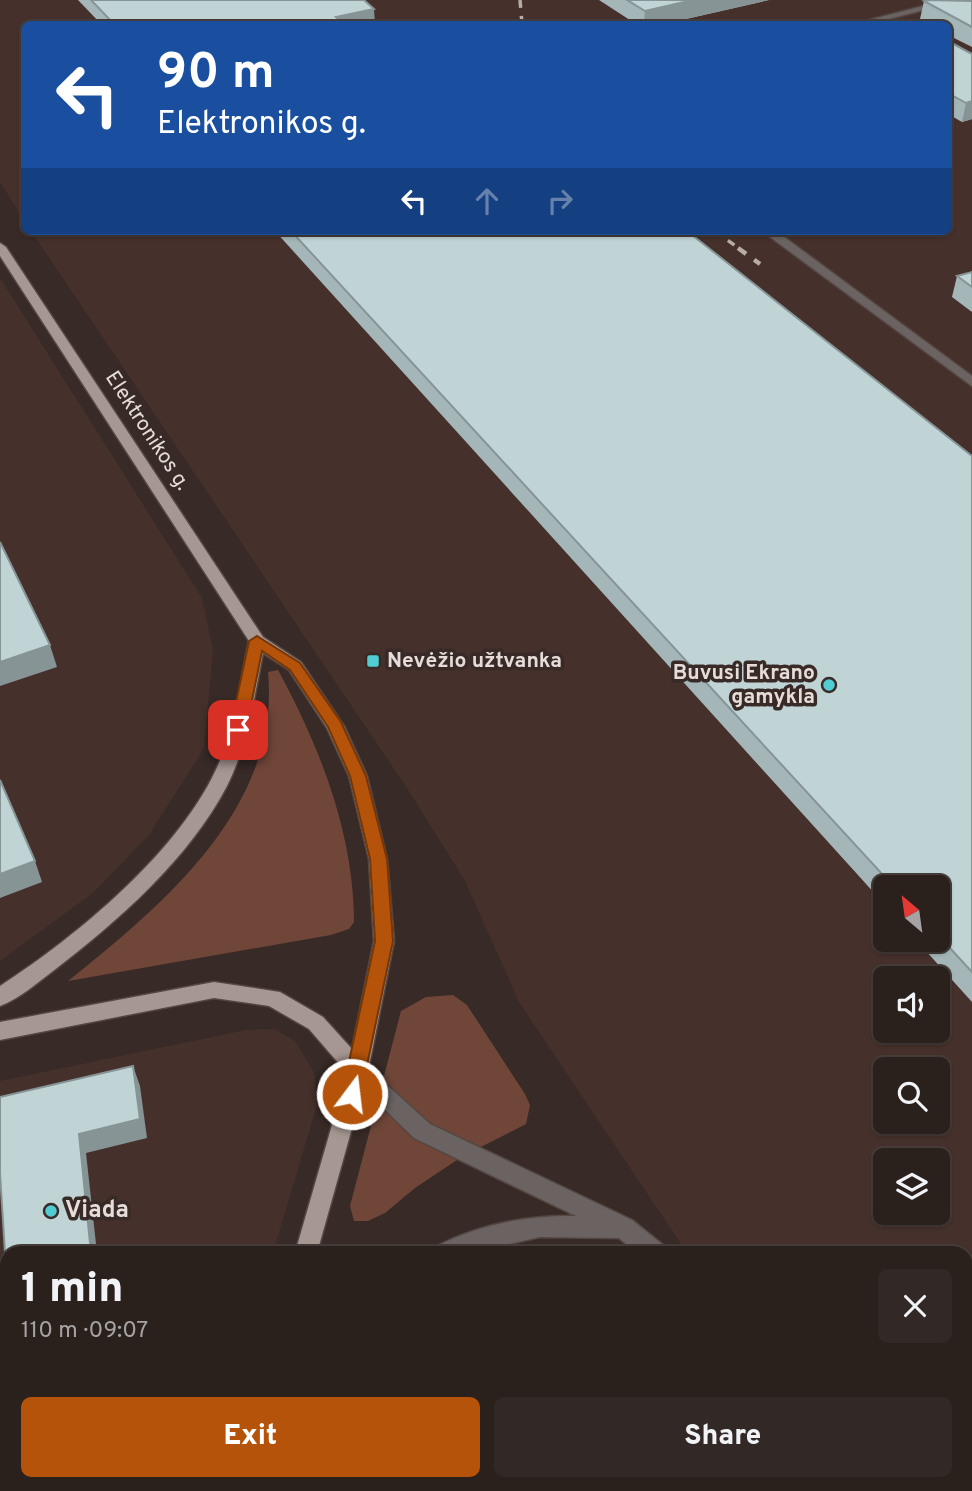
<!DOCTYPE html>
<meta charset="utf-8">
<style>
body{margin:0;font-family:Overpass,sans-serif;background:#322825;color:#f1f3f6;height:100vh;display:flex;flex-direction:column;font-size:26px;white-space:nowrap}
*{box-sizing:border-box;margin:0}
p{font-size:23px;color:#a5a3a3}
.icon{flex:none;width:38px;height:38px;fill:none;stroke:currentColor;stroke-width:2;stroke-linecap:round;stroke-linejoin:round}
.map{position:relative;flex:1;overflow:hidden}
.panel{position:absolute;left:0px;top:1246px;width:973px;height:245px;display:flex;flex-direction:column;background:#2a201c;border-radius:21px 21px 0 0;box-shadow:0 2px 5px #0004,0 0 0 2px #463e3b}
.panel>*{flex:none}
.hud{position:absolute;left:21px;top:21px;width:931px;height:214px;border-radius:10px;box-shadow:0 2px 5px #0004,0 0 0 2px #463e3b;background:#1a4fa0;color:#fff;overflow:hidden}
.needle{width:46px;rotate:331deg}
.buttons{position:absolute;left:873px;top:875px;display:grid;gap:14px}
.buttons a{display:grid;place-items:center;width:77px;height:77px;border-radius:10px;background:#2a201c;box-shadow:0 2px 5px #0004,0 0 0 2px #463e3b;font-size:35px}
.pin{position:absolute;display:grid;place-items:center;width:60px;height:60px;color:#fff;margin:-30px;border-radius:14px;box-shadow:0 4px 10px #0006}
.me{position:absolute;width:77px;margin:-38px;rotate:15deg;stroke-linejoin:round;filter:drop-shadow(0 0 5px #0008)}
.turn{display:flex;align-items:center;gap:24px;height:147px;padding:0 21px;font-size:32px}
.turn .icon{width:91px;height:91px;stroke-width:2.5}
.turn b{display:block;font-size:49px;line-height:60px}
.lanes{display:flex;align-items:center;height:66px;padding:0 21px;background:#0003;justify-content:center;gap:35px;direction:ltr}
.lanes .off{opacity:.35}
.round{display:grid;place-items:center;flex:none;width:74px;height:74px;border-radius:10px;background:#322825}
.overview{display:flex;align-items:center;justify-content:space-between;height:119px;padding:0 21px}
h1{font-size:42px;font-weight:800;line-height:52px}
.primary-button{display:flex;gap:14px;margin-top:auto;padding:14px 21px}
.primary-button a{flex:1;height:80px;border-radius:10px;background:#b45309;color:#fff;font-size:28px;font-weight:800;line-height:80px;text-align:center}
.primary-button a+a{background:#322825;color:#f1f3f6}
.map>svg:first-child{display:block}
</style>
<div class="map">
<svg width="972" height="1491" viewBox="0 0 972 1491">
<rect width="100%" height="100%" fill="#382a26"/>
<g fill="#45302b" fill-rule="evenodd">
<path d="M0,0H972V1491H845L841,1484H966V1253H687L519,1002L465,881L411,794L31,231H948V24H24V221L0,182ZM886,887H938V940H886ZM886,978H938V1031H886ZM886,1069H938V1122H886ZM886,1160H938V1213H886Z"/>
<path d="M0,278L202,598L213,650L204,748L149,835L93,893L0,961Z"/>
<path d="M275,1029L295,1041L314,1072L317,1105L273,1253H7V1484H205L202,1491H0V1081L246,1030Z"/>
</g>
<g fill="#704639">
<path d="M278,670C320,747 354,834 354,922L349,929L331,935L68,981C163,905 281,807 268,672Z"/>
<path d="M453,995L467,1005L525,1094L530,1105L526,1124L463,1156L415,1188L385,1213L368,1221H354L350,1206L401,1011L426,997Z"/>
<path d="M293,1484H770L775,1491H291Z"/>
</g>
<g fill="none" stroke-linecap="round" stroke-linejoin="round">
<g stroke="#544643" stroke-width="3">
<g id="street">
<path d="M946,0H963L869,24H854Z"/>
<path d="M762,231H776L972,376V386Z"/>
<path d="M358,1062L365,1065L430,1124L632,1220L663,1245L666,1253H637L619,1238L540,1237L470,1253H436L439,1245C482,1224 529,1215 576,1216L414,1138L351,1077L348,1071L351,1065Z"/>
<path d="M794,1484H822L825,1491H797Z"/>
</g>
</g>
<g stroke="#544643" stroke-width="3">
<g id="primary">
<path d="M0,243L6,247L263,637L301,662L344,726L367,776L387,859L394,941L368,1071L317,1253H295L347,1073L309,1029L269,1006L214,998L0,1040V1022L214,982L280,992L323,1017L352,1049L374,941L369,859L349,776L327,728L289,670L263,653C254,698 248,744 227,786C188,860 118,921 53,971C37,983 19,999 0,1006V986C80,934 192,842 224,750C237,715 241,677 249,641L0,256Z"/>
<path d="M227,1484H253L252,1491H226Z"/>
</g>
</g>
<use href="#street" fill="#6a6361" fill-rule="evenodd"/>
<use href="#primary" fill="#a69792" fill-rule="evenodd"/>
<g stroke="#b7aca8" stroke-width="3.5" stroke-dasharray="8 8" stroke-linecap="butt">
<path d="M520,0L522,24"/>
<path d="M715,231L741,250"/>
</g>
<path stroke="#b7aca8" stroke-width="4.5" stroke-dasharray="10 10" stroke-linecap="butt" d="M738,248L760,264"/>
</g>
<g fill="#a5b6b8">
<path d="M78,0H321L375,24H101Z"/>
<path d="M599,0H769L664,24H636Z"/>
<path d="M924,1H972V47L948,35V24H930L920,19Z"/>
<path d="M948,41L972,54V119L962,122L948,114Z"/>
<path d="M275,231H687L972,456V1002L916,940H938V887H886V906Z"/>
<path d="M972,272V312L952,297L957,276Z"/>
</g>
<g fill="#869496">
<path d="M693,0H769L664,24H644L645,11Z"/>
<path d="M374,9L375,24H337L336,17Z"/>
<path d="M972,101V119L962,122L966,103Z"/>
<path d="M50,645L57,667L0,686V662Z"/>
<path d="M35,861L42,882L0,898V874Z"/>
<path d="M133,1066L140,1086L147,1138L86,1153L97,1253H91L79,1134Z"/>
</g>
<g fill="#c0d4d6" stroke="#869496" stroke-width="2">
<path d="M91,0H364L374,9L336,17L345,24H114Z"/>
<path d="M627,0H693L645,11Z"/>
<path d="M928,0L972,1V27L924,1Z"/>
<path d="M855,22L859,24H845Z"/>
<path d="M948,41L972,54V101L966,103L948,93Z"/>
<path d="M291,231H687L972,456V972L938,935V887H894Z"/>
<path d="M972,272V287L957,276Z"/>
<path d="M0,542L50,645L0,662Z"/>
<path d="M0,780L35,861L0,874Z"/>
<path d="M133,1066L140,1119L79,1134L91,1253H7V1285L0,1173V1097Z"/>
</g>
<path fill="#b45309" stroke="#753606" stroke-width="2" d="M257,636L300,663L341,722L366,776L387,859L393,941L361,1094L358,1100L352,1102L345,1100L342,1094L375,941L370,859L350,776L328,727L290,670L262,651L246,730L238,735L230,730L249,641Z"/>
<g fill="#51ccd3" stroke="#382a26" stroke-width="2.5">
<rect x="366" y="654" width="14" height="14" rx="3.5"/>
<circle cx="829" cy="685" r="7"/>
<circle cx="51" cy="1211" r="7"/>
</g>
<g text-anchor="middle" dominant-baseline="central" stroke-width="7" stroke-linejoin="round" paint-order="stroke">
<g font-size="21" fill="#e6dcd9" stroke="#382a26">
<text transform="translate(147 431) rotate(57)">Elektronikos g.</text>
</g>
<g font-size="21" font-weight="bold" fill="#e6dcd9" stroke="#382a26" text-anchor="start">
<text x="387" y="661">Nevėžio užtvanka</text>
<text x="815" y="673" text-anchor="end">Buvusi Ekrano<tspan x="815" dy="24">gamykla</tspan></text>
</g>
<g font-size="24" font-weight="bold" fill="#e6dcd9" stroke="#382a26" text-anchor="start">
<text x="65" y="1211">Viada</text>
</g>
</g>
</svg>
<div class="buttons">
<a><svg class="needle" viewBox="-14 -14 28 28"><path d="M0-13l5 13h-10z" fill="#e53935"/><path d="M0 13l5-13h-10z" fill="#a5a3a3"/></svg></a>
<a><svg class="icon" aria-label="sound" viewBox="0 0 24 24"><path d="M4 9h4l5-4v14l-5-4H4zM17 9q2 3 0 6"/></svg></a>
<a><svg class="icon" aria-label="search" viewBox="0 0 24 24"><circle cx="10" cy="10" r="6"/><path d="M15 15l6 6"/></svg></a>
<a><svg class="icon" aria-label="layers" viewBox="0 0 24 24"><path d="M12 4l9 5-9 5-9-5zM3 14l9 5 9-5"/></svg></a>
</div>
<div class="pin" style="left:238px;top:730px;background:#d93025"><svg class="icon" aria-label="arrive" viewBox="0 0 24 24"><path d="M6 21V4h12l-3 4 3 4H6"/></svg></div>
<svg class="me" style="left:352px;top:1094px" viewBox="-20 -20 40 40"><circle r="17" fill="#b45309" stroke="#fff" stroke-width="3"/><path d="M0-11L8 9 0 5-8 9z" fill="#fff"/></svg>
<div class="hud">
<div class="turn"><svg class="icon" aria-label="left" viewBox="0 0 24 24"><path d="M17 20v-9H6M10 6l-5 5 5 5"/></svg><div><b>90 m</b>Elektronikos g.</div></div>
<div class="lanes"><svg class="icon" aria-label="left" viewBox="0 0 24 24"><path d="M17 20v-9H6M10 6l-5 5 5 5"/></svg><svg class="icon off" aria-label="ahead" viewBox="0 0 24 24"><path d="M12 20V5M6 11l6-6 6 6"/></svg><svg class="icon off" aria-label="right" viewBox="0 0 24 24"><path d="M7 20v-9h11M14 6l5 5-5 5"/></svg></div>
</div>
<section class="panel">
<div class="overview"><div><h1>1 min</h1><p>110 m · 09:07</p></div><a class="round"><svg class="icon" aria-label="close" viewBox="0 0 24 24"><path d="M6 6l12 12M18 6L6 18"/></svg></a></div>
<div class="primary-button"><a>Exit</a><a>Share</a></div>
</section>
</div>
